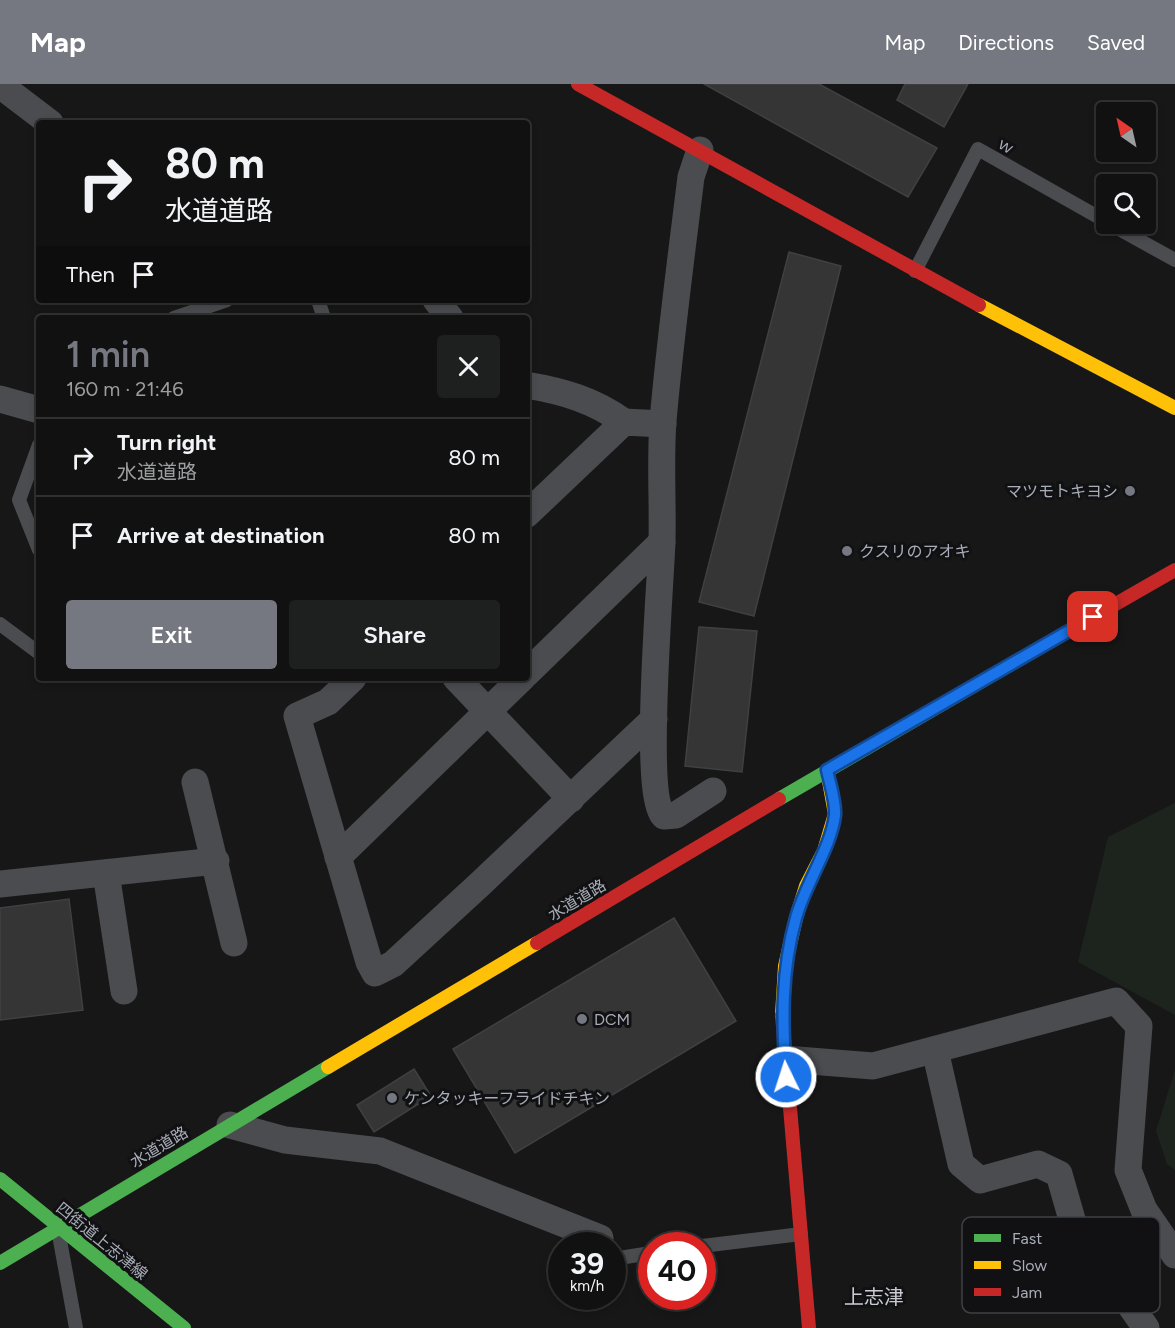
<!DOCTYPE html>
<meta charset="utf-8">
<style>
body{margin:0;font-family:Figtree,"Noto Sans JP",sans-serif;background:#1e1f1f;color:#f1f3f6;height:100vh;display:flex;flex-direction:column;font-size:22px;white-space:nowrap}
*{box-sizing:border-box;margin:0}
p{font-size:20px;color:#9c9d9f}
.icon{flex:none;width:33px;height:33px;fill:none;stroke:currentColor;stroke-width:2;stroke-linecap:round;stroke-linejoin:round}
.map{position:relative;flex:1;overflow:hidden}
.sheet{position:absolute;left:36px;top:231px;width:494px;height:366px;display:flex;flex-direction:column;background:#111;border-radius:6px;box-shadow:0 3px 9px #0003,0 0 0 2px #303131}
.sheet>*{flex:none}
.top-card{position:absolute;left:36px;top:36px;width:494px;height:183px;border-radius:6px;box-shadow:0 3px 9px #0003,0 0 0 2px #303131;background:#111;color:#f1f3f6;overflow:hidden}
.needle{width:39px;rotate:326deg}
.tools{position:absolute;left:1096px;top:18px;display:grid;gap:12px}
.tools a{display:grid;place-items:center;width:60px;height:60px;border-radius:6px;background:#111;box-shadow:0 3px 9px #0003,0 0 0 2px #303131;font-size:30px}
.speed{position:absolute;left:548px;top:1148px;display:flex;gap:12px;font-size:30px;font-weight:700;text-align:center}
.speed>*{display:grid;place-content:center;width:78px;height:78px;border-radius:50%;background:#111;box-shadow:0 3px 9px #0003,0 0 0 2px #303131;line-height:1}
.speed small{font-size:15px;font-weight:400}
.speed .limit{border:9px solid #d22;background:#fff;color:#111}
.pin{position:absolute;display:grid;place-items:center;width:51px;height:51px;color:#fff;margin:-26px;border-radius:12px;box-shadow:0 3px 9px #0006}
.me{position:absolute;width:66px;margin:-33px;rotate:356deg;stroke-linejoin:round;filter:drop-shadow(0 0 4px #0008)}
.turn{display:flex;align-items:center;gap:21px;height:126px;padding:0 30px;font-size:27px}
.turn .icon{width:78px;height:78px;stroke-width:2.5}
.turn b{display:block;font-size:42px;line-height:51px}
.then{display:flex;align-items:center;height:57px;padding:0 30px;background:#0003;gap:12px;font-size:22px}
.round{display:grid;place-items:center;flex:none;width:63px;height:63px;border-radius:6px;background:#1e1f1f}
.summary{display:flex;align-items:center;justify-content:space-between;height:102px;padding:0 30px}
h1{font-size:36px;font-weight:600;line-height:45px;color:#757880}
.action{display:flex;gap:12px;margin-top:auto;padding:12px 30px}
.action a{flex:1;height:69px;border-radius:6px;background:#757880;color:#fff;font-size:24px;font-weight:600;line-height:69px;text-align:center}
.action a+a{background:#1e1f1f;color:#f1f3f6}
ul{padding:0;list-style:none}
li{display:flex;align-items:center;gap:18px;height:78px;padding:0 30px;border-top:2px solid #303131}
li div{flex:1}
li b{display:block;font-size:22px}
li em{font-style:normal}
header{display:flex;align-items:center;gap:36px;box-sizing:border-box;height:84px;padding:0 30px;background:#757880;color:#fff}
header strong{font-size:28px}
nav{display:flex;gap:33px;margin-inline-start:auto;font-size:21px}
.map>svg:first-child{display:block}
</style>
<header>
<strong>Map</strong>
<nav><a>Map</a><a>Directions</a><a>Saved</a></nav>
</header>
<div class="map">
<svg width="1175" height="1244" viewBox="0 0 1175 1244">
<rect width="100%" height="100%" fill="#171717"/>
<g fill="#1d241e">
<path d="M1175,719V931L1078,878L1108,753Z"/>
<path d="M1175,986V1086L1167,1080L1156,1047Z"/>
</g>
<g fill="#353536" stroke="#3f4043" stroke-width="1.5">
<path d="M704,0H819L937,64L908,113Z"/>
<path d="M905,0H968L944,43L897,16Z"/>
<path d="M789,168L841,182L754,532L699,518Z"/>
<path d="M699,543L757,547L742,688L685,682Z"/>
<path d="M69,815L83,926L0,936V824Z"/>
<path d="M674,834L736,937L515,1069L453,965Z"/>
<path d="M414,985L431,1012L374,1048L357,1021Z"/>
</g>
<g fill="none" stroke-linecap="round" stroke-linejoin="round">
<g stroke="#4b4c50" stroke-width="14">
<path d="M1110,140L1175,176"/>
<path d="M915,187L978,65L1107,138"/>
<path d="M318,216L324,234"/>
<path d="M174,234L227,216"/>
<path d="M39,361L19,416L39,466"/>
<path d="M0,540L39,569"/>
<path d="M59,1151L76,1244"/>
<path d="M702,1162L801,1150"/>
<path d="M612,1167L619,1174L651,1169"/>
</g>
<g stroke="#4b4c50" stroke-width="27">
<path d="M0,1L50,39"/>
<path d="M700,66L691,93C681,174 670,256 663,337C660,377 663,417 662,456C661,498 642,711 664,732L676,731L713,707"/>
<path d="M436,216L450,234"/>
<path d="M526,301C562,307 594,316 624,338"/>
<path d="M0,315L39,326"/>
<path d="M526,431L624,338L663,340"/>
<path d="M526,590L662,458"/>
<path d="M353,594L328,618L297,632L369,878L375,889L393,880L479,801L654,635"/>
<path d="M456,594L571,715"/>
<path d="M195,698L234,859"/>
<path d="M338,773L522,594"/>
<path d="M106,789L124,907"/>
<path d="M0,800L216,777"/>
<path d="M935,966L961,1080L980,1096L1038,1080L1059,1090L1073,1139L1146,1244"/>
<path d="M785,975L873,982L1116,917L1139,942L1128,1086L1144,1126L1175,1171"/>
<path d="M230,1041L285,1056L380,1067L600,1154"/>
</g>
<g stroke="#4caf50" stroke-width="14">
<path d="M779,715L1039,564"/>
<path d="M0,1095L184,1244"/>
<path d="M0,1179L328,983"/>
</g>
<g stroke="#ffc107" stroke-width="14">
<path d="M979,221L1175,324"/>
<path d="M782,931L785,882L796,834L806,802L824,767L835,730L827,686"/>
<path d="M328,983L537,859"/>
</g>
<g stroke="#c62828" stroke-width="14">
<path d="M578,0L979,221"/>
<path d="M1039,564L1175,486"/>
<path d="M537,859L779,715"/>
<path d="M782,931L809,1244"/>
</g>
</g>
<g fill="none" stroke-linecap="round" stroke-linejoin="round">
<g stroke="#114b97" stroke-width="15">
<path id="route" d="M786,993C782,939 781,887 796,834C805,800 831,764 835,731C836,718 830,700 827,686L1093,533"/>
</g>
<use href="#route" stroke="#1a73e8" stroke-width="10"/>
</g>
<g fill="#757880" stroke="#111113" stroke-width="2">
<circle cx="1130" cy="407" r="6"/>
<circle cx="847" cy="467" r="6"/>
<circle cx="582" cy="935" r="6"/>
<circle cx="392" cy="1014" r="6"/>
</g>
<g text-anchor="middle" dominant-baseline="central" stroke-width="6" stroke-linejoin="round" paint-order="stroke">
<g font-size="16" fill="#a8adb8" stroke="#111113">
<text transform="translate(1006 62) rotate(30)">ｗ</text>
<text transform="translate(577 816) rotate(-31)">水道道路</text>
<text transform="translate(159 1063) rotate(-31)">水道道路</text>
<text transform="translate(102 1157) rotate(39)">四街道上志津線</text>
</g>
<g font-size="16" fill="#a8adb8" stroke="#111113" text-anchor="start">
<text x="1118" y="407" text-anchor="end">マツモトキヨシ</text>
<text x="859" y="467">クスリのアオキ</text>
<text x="594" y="935">DCM</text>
<text x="404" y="1014">ケンタッキーフライドチキン</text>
</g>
<g font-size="20" fill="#c9ccd4" stroke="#111113">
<text x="874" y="1213">上志津</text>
</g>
</g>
<rect x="962" y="1133" width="198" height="96" rx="9" fill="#111113" stroke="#3e4045" stroke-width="1.5"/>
<rect x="974" y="1150" width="27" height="8" fill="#4caf50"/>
<rect x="974" y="1177" width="27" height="8" fill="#ffc107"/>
<rect x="974" y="1204" width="27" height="8" fill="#c62828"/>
<g font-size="16" fill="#a8adb8">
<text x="1012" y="1160">Fast</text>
<text x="1012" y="1187">Slow</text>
<text x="1012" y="1214">Jam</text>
</g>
</svg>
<div class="tools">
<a><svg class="needle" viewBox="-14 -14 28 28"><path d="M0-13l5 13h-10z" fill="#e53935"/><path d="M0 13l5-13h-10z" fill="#9c9d9f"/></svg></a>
<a><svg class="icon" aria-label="search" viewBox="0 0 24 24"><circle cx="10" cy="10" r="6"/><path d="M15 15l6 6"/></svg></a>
</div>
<div class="speed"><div>39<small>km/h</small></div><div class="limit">40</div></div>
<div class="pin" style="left:1093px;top:533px;background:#d93025"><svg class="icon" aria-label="arrive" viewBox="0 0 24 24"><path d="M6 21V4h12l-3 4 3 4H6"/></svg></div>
<svg class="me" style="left:786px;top:993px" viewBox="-20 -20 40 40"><circle r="17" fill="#1a73e8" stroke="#fff" stroke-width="3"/><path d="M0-11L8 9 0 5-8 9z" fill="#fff"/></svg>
<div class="top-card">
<div class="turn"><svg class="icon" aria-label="right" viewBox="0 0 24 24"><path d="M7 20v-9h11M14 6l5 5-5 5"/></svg><div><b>80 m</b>水道道路</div></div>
<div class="then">Then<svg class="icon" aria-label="arrive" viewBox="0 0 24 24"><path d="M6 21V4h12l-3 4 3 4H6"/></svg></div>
</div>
<section class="sheet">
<div class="summary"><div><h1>1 min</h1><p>160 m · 21:46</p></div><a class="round"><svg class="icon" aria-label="close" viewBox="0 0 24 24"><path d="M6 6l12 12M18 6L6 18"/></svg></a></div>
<ul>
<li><svg class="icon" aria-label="right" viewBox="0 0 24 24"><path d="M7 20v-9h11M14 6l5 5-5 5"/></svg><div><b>Turn right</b><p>水道道路</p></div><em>80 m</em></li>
<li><svg class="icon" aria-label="arrive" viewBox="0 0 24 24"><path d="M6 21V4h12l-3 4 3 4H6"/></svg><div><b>Arrive at destination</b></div><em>80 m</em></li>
</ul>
<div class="action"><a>Exit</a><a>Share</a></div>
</section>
</div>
